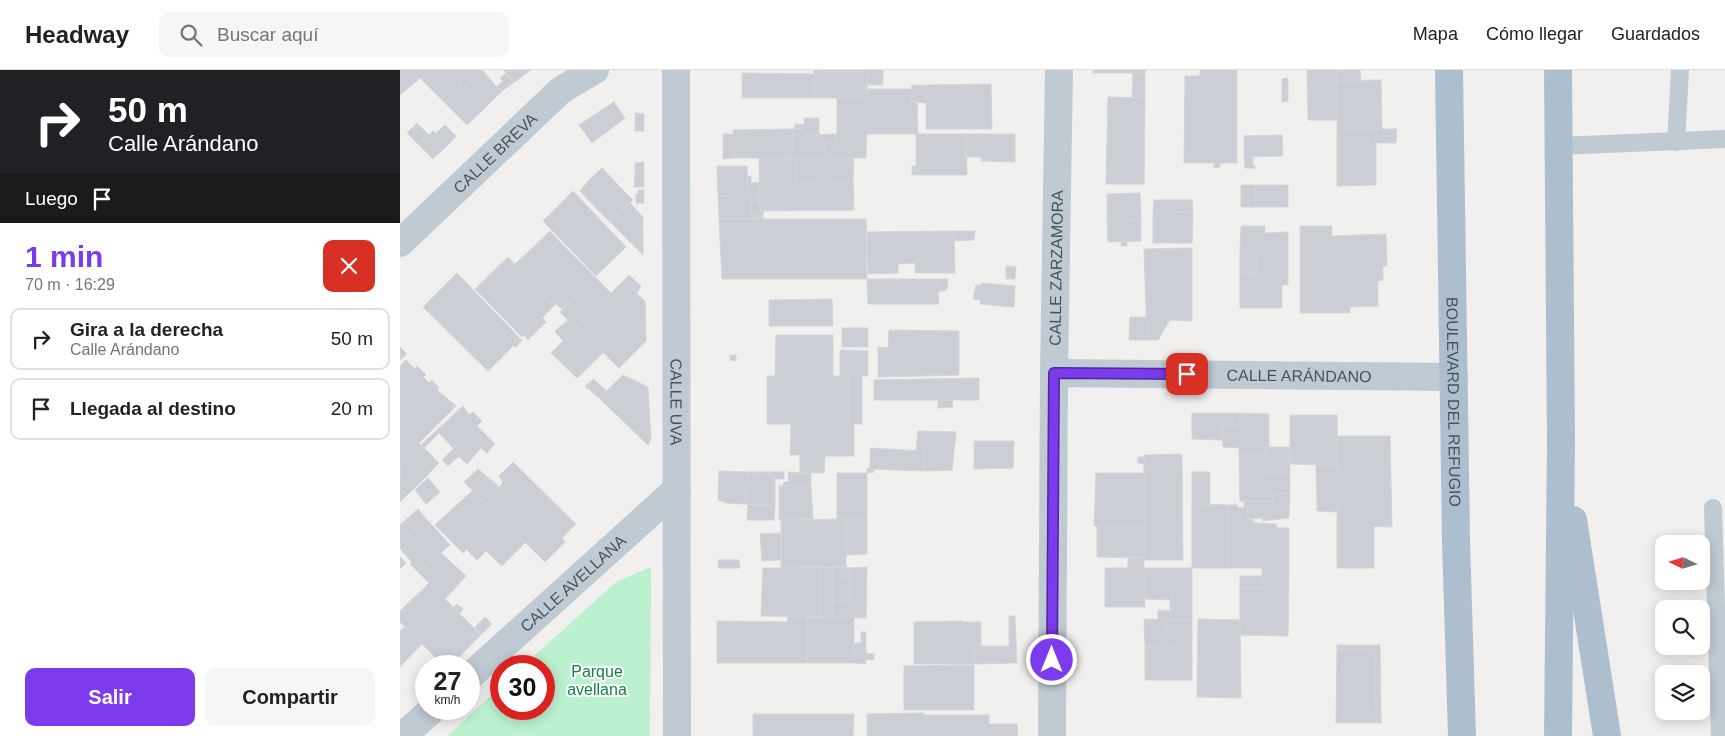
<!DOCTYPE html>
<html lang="es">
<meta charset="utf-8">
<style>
body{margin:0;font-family:Helvetica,sans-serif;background:#f6f6f6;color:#222;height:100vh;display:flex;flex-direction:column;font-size:19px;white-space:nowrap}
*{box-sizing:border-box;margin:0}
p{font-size:16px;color:#767676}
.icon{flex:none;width:28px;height:28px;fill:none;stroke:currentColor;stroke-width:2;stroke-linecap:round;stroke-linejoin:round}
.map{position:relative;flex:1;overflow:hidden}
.side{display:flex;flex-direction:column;background:#fff;width:400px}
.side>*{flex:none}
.banner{background:#202124;color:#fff;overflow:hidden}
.needle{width:32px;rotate:275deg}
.controls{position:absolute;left:1255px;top:465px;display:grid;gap:10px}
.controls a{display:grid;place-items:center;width:55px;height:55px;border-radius:10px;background:#fff;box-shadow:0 2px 12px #0003;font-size:25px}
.speed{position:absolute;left:15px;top:585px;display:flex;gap:10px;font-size:25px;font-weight:700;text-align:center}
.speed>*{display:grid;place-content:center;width:65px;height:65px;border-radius:50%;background:#fff;box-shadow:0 2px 12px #0003;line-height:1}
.speed small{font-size:12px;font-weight:400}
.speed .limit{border:8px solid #d22;background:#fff;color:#111}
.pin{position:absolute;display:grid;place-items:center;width:42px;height:42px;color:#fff;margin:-21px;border-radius:10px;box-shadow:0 2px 8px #0006}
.me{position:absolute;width:55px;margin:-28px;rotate:0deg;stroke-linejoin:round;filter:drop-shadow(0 0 4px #0008)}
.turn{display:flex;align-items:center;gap:18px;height:105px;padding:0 25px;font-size:22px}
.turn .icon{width:65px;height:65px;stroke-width:2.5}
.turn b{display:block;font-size:35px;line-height:42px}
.then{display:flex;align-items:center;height:48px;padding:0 25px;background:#0003;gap:10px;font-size:19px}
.round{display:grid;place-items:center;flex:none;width:52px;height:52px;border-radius:10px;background:#f6f6f6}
.summary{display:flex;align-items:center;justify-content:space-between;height:85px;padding:0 25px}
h1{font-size:30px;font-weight:700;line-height:38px;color:#7c3aed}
.cta{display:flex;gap:10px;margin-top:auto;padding:10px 25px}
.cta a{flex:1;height:58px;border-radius:10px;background:#7c3aed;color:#fff;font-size:20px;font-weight:700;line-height:58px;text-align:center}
.cta a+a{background:#f6f6f6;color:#222}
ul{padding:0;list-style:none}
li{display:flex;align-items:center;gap:15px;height:62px;margin:0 10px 8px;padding:0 15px;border:2px solid #e0e0e0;border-radius:10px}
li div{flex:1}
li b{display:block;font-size:19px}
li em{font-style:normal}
header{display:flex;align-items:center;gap:30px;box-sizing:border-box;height:70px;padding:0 25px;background:#fff;border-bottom:1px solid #e0e0e0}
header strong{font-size:24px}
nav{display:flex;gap:28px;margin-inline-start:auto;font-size:18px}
.search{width:350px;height:45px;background:#f6f6f6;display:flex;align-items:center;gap:12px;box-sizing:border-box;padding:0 18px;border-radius:10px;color:#767676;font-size:19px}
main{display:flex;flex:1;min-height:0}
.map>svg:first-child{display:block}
</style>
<header>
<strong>Headway</strong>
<div class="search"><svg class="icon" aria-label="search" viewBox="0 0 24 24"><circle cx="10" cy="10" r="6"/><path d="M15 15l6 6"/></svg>Buscar aquí</div>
<nav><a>Mapa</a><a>Cómo llegar</a><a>Guardados</a></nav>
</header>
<main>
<section class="side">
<div class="banner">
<div class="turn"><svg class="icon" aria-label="right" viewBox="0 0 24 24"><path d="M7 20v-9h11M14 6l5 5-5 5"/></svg><div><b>50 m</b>Calle Arándano</div></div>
<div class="then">Luego<svg class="icon" aria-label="arrive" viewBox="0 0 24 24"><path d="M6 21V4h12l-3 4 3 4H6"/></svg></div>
</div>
<div class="summary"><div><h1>1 min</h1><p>70 m · 16:29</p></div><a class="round" style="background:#d93025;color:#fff"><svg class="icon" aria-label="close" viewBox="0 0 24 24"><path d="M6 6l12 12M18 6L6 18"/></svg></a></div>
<ul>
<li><svg class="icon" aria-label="right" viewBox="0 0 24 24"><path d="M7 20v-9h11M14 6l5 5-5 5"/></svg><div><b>Gira a la derecha</b><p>Calle Arándano</p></div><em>50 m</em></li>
<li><svg class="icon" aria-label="arrive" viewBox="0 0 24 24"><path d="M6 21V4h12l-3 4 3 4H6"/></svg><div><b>Llegada al destino</b></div><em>20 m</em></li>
</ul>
<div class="cta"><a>Salir</a><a>Compartir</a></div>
</section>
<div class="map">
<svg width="1325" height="666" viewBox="0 0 1325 666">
<rect width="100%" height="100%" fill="#f2efef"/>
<path fill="#bbf1cf" d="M251,497L250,666H48L101,616V639H144V596H123L216,512Z"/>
<g fill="#cbced4" stroke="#d3d5db">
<path d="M0,0H12L20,8L0,25Z"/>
<path d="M12,0H50L62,14L45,33Z"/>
<path d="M50,0H82L65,17Z"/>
<path d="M82,0L101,22L85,38L65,17Z"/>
<path d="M104,0H131L113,13Z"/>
<path d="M414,0H418V1H467V28H414Z"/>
<rect x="418" y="0" width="49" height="1"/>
<path d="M483,0V15H467V0Z"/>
<rect x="693" y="0" width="52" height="3"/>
<path d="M800,0H837V93H784L785,6H800Z"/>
<path d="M907,0H937V50H908Z"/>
<path d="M937,0H960L961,11H937Z"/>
<path d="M106,3L113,13L101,22L97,16L103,11L100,8Z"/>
<path d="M342,3L414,4V28H342Z"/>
<path d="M733,3H745V28L732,27Z"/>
<path d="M888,8V21H882V9Z"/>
<path d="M981,10L982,59L937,60V11Z"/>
<path d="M62,14L85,38L67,55L45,33Z"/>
<path d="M591,14L592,59H526V15Z"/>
<path d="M512,15H526L527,33L511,32Z"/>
<path d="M467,19H512L511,32H517L518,64H466Z"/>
<path d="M882,21H888V31L882,32Z"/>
<path d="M708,27L745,28L744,114H706Z"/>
<path d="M437,28H467L466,88H424V73L437,72Z"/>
<path d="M214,32L225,48L192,73L179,55Z"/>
<path d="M235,43L244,44V61H235Z"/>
<path d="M404,48H419V64L405,65L404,59H395V54L404,55Z"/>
<path d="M17,53L29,65L19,75L7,63Z"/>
<path d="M45,55L56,66L48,75L36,63Z"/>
<path d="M393,59H404L405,65L437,64V72L424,73V88H392Z"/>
<path d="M393,59L392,88H335L333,60Z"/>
<path d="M950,59H976V115L937,116V60Z"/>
<path d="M976,59H997L996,73H976Z"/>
<path d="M33,61L48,75L33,89L19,75Z"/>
<path d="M323,64H334L335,88L323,89Z"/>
<path d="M516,64H566L567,105H516Z"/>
<path d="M566,64H582L581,87H566Z"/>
<path d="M582,64H615V92L581,91Z"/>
<path d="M882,65L883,86L844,87V66Z"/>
<path d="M844,87H853V94L856,98H845Z"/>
<path d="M359,88H396V113L453,112L454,140L360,141Z"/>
<path d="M396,88H454L453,112L396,113Z"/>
<path d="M244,92V105H235V93Z"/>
<path d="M814,93H820V97L814,98Z"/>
<path d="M317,96H347L348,125L318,126Z"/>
<rect x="512" y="96" width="4" height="9"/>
<path d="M202,98L219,116L196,138L180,121L189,110Z"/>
<path d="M235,105H244V117H234Z"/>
<path d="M347,106H351V113L359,112L360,127H351L352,149H319L318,126L348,125Z"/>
<path d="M841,115H855L856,137H841Z"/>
<path d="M855,115H888V137H856Z"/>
<path d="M219,116L233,130L210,152L196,138Z"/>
<path d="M238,120H244V133H236V124H239Z"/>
<path d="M173,121L226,177L196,206L143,151Z"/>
<path d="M740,123L741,149L729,150L730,151L707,150V124Z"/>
<path d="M351,127H360L359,130L351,131Z"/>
<path d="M359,130L360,141L363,140V149H360V145H352L351,131Z"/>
<path d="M754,130H792L793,142L753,143Z"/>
<path d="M230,133L243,147V158L231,173L210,152Z"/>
<path d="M793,142L792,173H753V143Z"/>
<rect x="352" y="145" width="8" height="4"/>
<path d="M319,149H466L467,209H322Z"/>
<path d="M741,149V171L708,172L707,150L730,151L729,150Z"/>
<path d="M841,156H865V163L888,162V215H882V238H840V204H856V181L840,180Z"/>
<path d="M900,156H932V166L986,164L987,196H983V210L978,211V236L950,237V243H900Z"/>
<path d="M243,158V185L231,173Z"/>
<path d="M150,161L159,171L153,178L143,168Z"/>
<path d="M554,161H575L574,170L554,171Z"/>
<path d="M554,161L555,203H515V193L498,194V203L468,204L467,162Z"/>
<path d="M143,168L153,178L159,171L211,223L176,259L160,242L179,225L171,218L154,236L115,194Z"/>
<rect x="721" y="171" width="6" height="5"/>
<path d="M792,178V251L770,250L758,270H747L744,179Z"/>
<path d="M840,180L856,181V204H840Z"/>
<path d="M108,187L154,236L122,267L75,219Z"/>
<path d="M606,196L616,197L615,209H606Z"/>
<path d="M57,203L111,259L94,276L104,285L88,301L23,237Z"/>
<path d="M229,205L241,216L237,223L223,211Z"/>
<path d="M467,209H537L539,234H468Z"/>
<path d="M537,209H548L547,220L538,222Z"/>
<path d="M223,211L245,231L246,271L219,298L177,257Z"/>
<path d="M582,213L615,216L614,237L580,234Z"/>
<path d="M576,215H582L581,230L573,229Z"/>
<path d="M171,218L179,225L162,239L156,234Z"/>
<path d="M432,229L433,256H369V230Z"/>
<path d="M142,247L146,252L128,270L124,265Z"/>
<path d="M730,247H747V270H729Z"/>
<path d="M168,250L176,259L163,271L155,261Z"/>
<path d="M177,257L203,283L177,308L151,283Z"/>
<rect x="442" y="258" width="26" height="19"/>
<path d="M111,259L120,269L104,285L94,276Z"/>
<path d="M489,260L559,261V305L478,307V277L488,278Z"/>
<path d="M376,265H433V306H375Z"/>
<path d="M120,269L122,270L116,277L113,275Z"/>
<path d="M0,277L7,284L0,290Z"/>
<path d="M440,280L468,281V306H440Z"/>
<path d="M330,285H336V291L330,290Z"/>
<path d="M6,290L15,299L17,296L26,305L23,307L29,313L32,310L39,318L37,320L56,336L19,373L0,353V296Z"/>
<path d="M223,305L248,317L251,370L248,375L199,328Z"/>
<rect x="367" y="306" width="82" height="48"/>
<rect x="449" y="306" width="13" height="48"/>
<path d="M579,308V330H512V325H507V330H474V310Z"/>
<path d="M194,309L206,321L199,328L185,316Z"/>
<rect x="507" y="325" width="5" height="5"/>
<path d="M538,330H552L553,337L538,338Z"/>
<path d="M63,336L69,345L73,342L82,351L54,379L39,363L24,378L21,375Z"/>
<path d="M792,343H840V355H822V370L792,369Z"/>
<path d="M840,343L869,344V377H865L866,384H839Z"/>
<path d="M890,345H937L938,395L890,394Z"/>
<path d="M0,353L39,393L19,414L1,397L0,399Z"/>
<path d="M391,354H454V386H425L424,403L400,402V385H390Z"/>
<path d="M822,355H840V378L823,377Z"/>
<path d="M77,356L95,374L87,383L81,378L85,373L71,361Z"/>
<path d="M71,361L85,373L67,394L52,380Z"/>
<path d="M518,361L556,362L552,400L524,401V381L516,380Z"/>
<path d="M937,366H990L992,457L937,455Z"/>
<path d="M574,371H614L613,398L574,399Z"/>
<path d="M865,377H890V403H866Z"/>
<path d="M470,378L524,381V401L470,399Z"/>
<path d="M52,380L59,386L48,396L42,390Z"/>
<path d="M782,384L783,490H744V385Z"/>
<path d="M839,384H866V403H890V423L873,424V431H840Z"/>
<path d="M738,387H744V394L738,393Z"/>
<path d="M113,392L135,414L115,435L99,418L103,412L99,406Z"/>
<path d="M918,394L938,395V442L917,441L916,395Z"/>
<path d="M1,397L12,407L5,414L0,408Z"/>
<path d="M467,398L473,400L474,402L467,403Z"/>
<path d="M78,399L98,416L83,431L64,412Z"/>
<path d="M319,401L347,402L345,434L327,433L318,430Z"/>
<path d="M347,402H384V409H375V405L347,404Z"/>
<path d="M388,402L411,403V416H383L384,412H389Z"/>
<rect x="792" y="402" width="18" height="32"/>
<path d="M437,403H467V450L437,449Z"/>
<path d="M696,403H745V456H694Z"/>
<path d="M347,404L375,405V435L345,434Z"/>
<path d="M12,407L19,414L7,425L0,419V408L5,414Z"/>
<path d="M28,408L40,422L26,434L15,420Z"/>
<path d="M135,414L176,454L162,468L165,472L145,492L83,431L98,416L115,435Z"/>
<path d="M379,416H411L413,449L379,450Z"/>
<path d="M0,419L7,425L0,432Z"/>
<path d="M72,421L100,448L63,483L35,455Z"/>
<path d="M890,423L889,448L862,451L863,448L848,449L847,437L844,438V431H873V424Z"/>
<path d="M792,434L829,435V498H792Z"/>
<path d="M348,435H375L374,450H347Z"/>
<path d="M829,435H838L837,438L847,437L848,449H852L855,453L877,454L876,458H889V498H829Z"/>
<path d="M18,439L26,449L0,474V455Z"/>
<path d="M100,448L125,473L102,496L86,481L77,490L67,480Z"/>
<path d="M26,449L31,454L2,481L0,478V474Z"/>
<path d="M446,449L467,450V484L446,485Z"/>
<path d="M446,449V497L381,498V450Z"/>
<path d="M31,454L50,475L20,501L2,481Z"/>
<path d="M937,455L974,456V498H937Z"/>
<path d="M697,456H745L744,488L697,487Z"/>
<path d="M381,463V490L362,491L360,464Z"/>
<path d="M41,483L66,506L45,529L10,494L12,492L20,501Z"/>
<path d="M0,487L6,493L0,499Z"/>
<rect x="728" y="488" width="16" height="10"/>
<path d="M318,490H339L340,498H318Z"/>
<path d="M443,497L450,498V508H442Z"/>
<path d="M443,497L442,508H450V530L432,531V498Z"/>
<path d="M467,497L466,548L432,547V531L450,530V498Z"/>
<path d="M363,498H420L419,547L361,546Z"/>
<path d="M420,498H432V547H419Z"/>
<path d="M705,498H744L745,537H705Z"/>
<path d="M744,498H774L773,530L745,529Z"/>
<path d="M774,498H792V550H770V530H773Z"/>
<path d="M862,498H889L888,566L840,565V518H862Z"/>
<rect x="840" y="506" width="22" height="12"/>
<path d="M29,513L81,565L50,596H44L0,552V541Z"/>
<path d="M57,534L63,539L60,543L54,537Z"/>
<path d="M758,540L770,541V550H758Z"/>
<path d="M388,546L407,547V593H317V551L387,552Z"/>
<path d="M609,546H615L617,593L574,594V576H609Z"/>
<path d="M85,547L92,554L81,565L75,557Z"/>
<rect x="407" y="547" width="47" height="46"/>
<path d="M744,549L767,550L766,578L745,577Z"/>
<path d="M798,549L840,550L841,628L797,627Z"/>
<path d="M767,550H792V578H766Z"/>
<path d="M562,551V552H581V576H574V594H514V552Z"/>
<path d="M5,557L22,574L0,597V561Z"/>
<path d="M461,562H466V594L454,593V573H461Z"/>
<path d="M937,575H980L981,653H976L975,580H937Z"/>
<path d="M745,577L792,578V610H745Z"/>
<path d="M937,580H975L976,653H936Z"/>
<path d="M466,583L474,584V590L466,589Z"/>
<path d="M574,595V640H504V596Z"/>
<path d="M524,643V645H589V654H617L618,666H467V644Z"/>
<path d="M353,644H454L453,666H353Z"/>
</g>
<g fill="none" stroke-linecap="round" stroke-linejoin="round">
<g stroke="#bfcad2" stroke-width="18">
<path d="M1276,72L1280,0"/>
<path d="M1159,76L1325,69"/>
<path d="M1313,438L1320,666"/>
</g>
<g stroke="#bfcad2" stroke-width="28">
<path id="s1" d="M276,0L277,666"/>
<path id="s2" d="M0,173L161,20L195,0"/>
<path id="s3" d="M654,303L1054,307"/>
<path id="s4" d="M69,607L277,419"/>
<path d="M3,666L33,639"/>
<path id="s5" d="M652,666L654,303L659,0"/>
</g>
<g stroke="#adbfcf" stroke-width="28">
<path id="s6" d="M1049,0L1056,471L1062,666"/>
<path d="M1173,450L1207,666"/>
<path d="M1158,666L1161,372L1158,0"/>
</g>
</g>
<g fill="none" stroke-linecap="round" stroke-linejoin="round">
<g stroke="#51269a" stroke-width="12">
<path id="route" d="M652,590L654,303L787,304"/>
</g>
<use href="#route" stroke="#7c3aed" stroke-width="9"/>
</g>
<g text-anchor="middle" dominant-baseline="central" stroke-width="4" stroke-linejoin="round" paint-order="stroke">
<g font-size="16" fill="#46535d" stroke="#fff">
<text stroke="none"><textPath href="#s2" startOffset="131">CALLE BREVA</textPath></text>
<text stroke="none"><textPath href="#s5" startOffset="468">CALLE ZARZAMORA</textPath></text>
<text stroke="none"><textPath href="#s3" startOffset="245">CALLE ARÁNDANO</textPath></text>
<text stroke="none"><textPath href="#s1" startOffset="332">CALLE UVA</textPath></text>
<text stroke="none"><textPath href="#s6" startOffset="332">BOULEVARD DEL REFUGIO</textPath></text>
<text stroke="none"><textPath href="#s4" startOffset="140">CALLE AVELLANA</textPath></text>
</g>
<g font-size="16" fill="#128349" stroke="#fff">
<text x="197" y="601">Parque<tspan x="197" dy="18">avellana</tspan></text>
</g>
</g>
</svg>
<div class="controls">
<a><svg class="needle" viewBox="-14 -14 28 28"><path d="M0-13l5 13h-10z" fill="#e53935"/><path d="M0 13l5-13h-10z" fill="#767676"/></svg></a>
<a><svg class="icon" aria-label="search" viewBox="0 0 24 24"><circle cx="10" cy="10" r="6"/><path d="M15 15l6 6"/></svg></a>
<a><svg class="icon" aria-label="layers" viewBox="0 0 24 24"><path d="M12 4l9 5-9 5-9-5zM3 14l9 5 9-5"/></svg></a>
</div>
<div class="speed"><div>27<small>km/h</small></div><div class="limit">30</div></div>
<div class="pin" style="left:787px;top:304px;background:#d93025"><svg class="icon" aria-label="arrive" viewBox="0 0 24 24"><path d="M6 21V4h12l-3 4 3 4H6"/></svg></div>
<svg class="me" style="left:652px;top:590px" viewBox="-20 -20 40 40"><circle r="17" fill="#7c3aed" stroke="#fff" stroke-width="3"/><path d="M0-11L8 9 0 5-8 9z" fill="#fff"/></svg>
</div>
</main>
